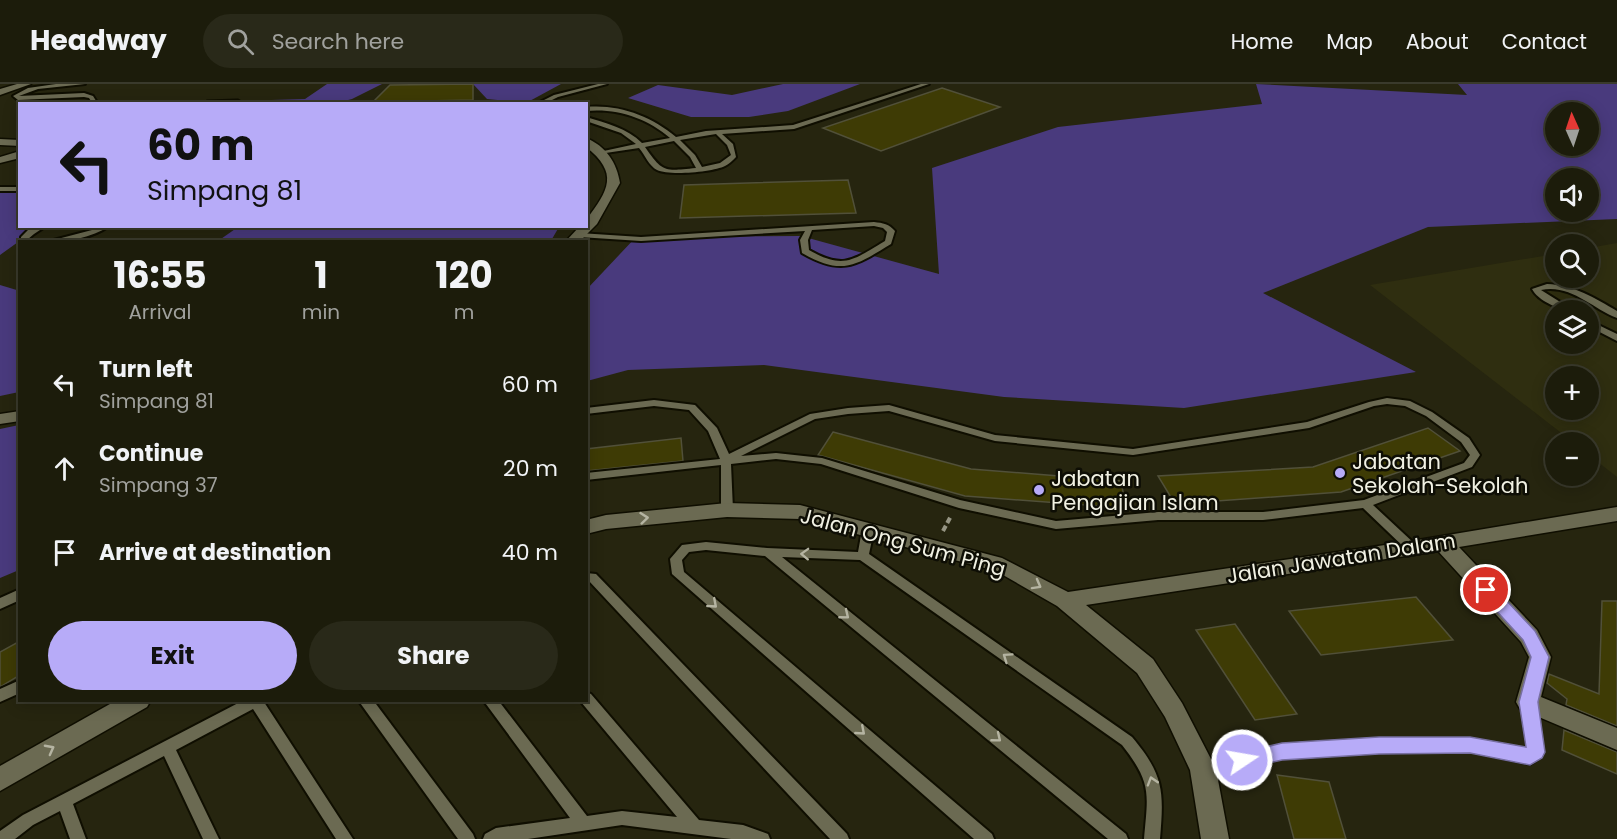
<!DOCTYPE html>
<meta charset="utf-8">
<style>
body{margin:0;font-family:Poppins,sans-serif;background:#292919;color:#f1f3f6;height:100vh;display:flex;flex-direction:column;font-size:22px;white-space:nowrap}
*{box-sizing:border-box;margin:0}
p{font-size:20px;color:#a0a19d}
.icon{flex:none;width:33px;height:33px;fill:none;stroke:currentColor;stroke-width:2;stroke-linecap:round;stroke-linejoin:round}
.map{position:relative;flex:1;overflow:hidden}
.sheet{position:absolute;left:18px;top:156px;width:570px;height:462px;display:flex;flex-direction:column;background:#1c1c0b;border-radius:0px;box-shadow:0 3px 15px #0003,0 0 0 2px #3a3a2c}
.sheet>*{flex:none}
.top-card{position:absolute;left:18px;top:18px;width:570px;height:126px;border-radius:0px;box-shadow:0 3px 15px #0003,0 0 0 2px #3a3a2c;background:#b7abf8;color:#111;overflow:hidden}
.needle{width:39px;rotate:357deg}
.fabs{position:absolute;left:1545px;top:18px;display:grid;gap:12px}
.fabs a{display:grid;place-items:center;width:54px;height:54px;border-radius:50%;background:#1c1c0b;box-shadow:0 3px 15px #0003,0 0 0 2px #3a3a2c;font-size:30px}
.pin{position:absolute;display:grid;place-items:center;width:51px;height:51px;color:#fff;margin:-26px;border:3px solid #fff;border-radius:50%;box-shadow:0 2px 6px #0007}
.me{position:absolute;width:66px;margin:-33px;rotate:78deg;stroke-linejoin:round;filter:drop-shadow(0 0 4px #0008)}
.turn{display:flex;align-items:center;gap:21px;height:126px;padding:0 30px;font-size:27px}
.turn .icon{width:78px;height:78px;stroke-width:2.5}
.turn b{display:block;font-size:42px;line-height:51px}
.eta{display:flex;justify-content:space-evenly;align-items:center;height:102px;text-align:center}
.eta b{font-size:36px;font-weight:700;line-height:42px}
.cta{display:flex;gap:12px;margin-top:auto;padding:12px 30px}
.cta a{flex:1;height:69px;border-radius:36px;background:#b7abf8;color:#111;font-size:24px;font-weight:700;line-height:69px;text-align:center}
.cta a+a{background:#292919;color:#f1f3f6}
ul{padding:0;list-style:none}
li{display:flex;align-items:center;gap:18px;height:84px;padding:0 30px}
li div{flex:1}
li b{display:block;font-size:22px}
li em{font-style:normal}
header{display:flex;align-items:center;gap:36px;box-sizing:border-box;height:84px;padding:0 30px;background:#1c1c0b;border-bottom:2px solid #3a3a2c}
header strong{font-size:28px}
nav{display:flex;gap:33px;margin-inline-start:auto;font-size:21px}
.search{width:420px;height:54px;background:#292919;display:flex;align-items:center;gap:15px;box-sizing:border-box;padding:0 21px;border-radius:33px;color:#a0a19d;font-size:22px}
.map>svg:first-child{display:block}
</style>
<header>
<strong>Headway</strong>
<div class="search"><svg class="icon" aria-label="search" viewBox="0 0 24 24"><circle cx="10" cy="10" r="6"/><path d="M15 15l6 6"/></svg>Search here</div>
<nav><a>Home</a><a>Map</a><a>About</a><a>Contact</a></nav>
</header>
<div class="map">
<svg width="1617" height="755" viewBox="0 0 1617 755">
<rect width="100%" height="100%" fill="#26250f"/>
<path fill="#2f2e10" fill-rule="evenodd" d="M1617,159V393L1589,371L1588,358H1573L1370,201L1555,170L1556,194H1588L1589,164ZM1556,226H1588V260H1556ZM1556,292H1588V326H1556Z"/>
<g fill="#493a7d" fill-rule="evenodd">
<path d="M327,0H382L352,15L337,19L225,20L234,17L305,15Z"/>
<path d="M473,0H561L526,19L487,15Z"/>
<path d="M783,0H860L788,27L749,33H691L628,14L658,1L732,11Z"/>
<path d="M1256,0L1467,11L1458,0H1617V135L1428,143L1263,209L1416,288L1184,324L1004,313L764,281L628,286L587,297V205L636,153L801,152L939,190L932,84L1058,43L1262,20ZM1556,28H1588V62H1556ZM1556,94H1588V128H1556Z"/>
<path d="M16,104L19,105L20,142L39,143L0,171V109Z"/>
<path d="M238,143L559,142V143L552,155L546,158L218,157Z"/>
<path d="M0,201L20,207L19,308L0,312Z"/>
<path d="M19,341V486L0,494V345Z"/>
</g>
<g fill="#3e3b05" stroke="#515039" stroke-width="1.5">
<path d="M473,0V16L373,18L390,1Z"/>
<path d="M942,4L1000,23L881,67L823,44Z"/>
<path d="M848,96L856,129L680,134L684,101Z"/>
<path d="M1428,344L1460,367L1341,408L1175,420L1158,392L1313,383Z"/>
<path d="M833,348L971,385L1121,397L1126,424L965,412L818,371Z"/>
<path d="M681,354L683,377L586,387V365Z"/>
<path d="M1416,513L1453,556L1321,571L1289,527Z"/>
<path d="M1602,517H1617V642L1566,621L1567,615L1547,599L1549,590L1599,610Z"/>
<path d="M1235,540L1297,630L1255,636L1196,546Z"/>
<path d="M20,557V591L0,603V568Z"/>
<path d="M1564,646L1617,668V690L1562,666Z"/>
<path d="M1277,691L1329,698L1346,755H1294Z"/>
</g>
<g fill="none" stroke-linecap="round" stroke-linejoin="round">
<g stroke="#0f0e00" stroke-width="4">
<g id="lane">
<path d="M56,0H85L38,5L19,12L84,9L93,12L98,20H93L89,14L84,13L18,16L13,12L28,4Z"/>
<path d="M598,0H607L558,13L544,20H536L554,11Z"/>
<path d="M921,0H929L794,45L722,50L733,60L736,73C733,76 729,80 725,82C713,88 669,92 657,86C649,82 645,71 639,64L599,70V68L636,60L621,49L586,37V33C606,39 627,44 642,59L670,54C647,34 617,24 586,27V23C619,20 651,32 676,53L706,47L793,41ZM716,50L727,61L731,71L720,79L702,83L695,71L680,56ZM674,57L690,73L696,84C664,87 663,89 645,63Z"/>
<rect x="0" y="103" width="20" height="4"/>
<path d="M874,138C883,139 889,140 895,147L891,160C855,182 842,192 802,169L800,156L805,147L641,157L579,153L575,151L579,149L641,153ZM874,142L883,144L887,148L885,157C853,176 844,186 809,166L808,156L812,146Z"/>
<path d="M36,142H46L34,150L28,155L31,158L21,157V153L28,146Z"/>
<path d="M99,142H109C92,154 67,158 46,158L92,146Z"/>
<path d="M1547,200C1574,201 1595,214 1617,227V234C1591,224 1571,200 1541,206L1573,226C1561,227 1538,217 1532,205Z"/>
<path d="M1588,236L1617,250V257L1588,242Z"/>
<path d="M1387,314L1410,317L1432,328L1469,354L1480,371L1472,383L1373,421L1416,461L1418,464L1416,467H1408L1363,424L1263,436H1158L1056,445L959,424L821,380L776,375L731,380L733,426L727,430L721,426V381L586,396V389L720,375L708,347L689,326L654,322L586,330V324L654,316L695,321L717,344L729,370L810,330L848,324L889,321L995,351L1133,365L1307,338L1369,318ZM1387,320L1405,322L1426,332L1461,358L1470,371L1464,379L1364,416L1263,428H1158L1056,437L960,416L822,374L776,369L741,372L815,335L848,330L889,327L995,357L1133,371L1309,344L1374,322Z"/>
<path d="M868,442L872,443L874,446L869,470L1132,653C1164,691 1164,707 1160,755H1144C1148,709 1152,699 1122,661L860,476L782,473L1126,750L1128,755H1108L765,472L706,466L689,468L682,476L684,488L992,750L994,755H974L672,490L670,475L682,461L706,458L767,464L858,468L862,446L864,443Z"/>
<path d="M586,489L596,490L847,750L849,755H830L589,497H586Z"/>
<path d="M20,505V516L0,525V514Z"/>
<path d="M20,596V609L0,618V605Z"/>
<path d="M586,608L591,610L699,736L743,741L768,750L770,755H731L622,741L528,755H483L485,750L496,744L570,734L483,616H498L587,732L622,727L677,733L581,618L580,616H586Z"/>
<path d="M1528,612L1533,614L1535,618L1543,668L1541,673L1530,680L1470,667L1379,668L1282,673L1203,692L1198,690L1196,685L1198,680L1203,678L1282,661L1379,656L1470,655L1528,666L1521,618L1523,614Z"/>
<path d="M244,616H265L264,618L353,755H336L253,625L176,666L219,755H203L164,672L73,720L86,755H70L60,727L33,741L15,755H0V747L23,731Z"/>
<path d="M358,616H373L473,750L475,755H458Z"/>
</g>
</g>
<g stroke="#0f0e00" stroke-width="3">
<g id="street">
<path d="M17,0H31L0,11V5Z"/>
<path d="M238,16L243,19L203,20L207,17Z"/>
<path d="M586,54C606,62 617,79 620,99L597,140L579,158H565L580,142H586V136C609,106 619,89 586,63Z"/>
<path d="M0,55L20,56V62L0,61Z"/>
<path d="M20,67V74L0,79V73Z"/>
<path d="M20,327V337L0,340V330Z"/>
<path d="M727,419L800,421L1002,474L1068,508L1412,457L1617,423V437L1459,463L1537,546L1551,573L1541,613L1617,644V666L1520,625L1516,618L1529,573L1521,558L1438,467L1086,521L1153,575L1182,619L1212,677L1216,685L1229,755H1201L1190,686L1165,633L1137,589L1057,522L996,487L800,435L727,433L606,445L586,450V436L606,431Z"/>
<path d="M117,616H151L147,623L0,707V682Z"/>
</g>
</g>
<path stroke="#969583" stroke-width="4" stroke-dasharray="6 3" stroke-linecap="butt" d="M943,447L951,432"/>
<use href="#lane" fill="#6b6a52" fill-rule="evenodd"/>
<use href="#street" fill="#6b6a52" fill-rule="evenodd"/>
</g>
<defs><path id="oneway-chevron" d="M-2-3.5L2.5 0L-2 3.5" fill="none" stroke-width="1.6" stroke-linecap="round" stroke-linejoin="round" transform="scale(1.5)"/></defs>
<g stroke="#b5b4a2">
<use href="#oneway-chevron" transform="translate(644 434) rotate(-6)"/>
<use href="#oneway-chevron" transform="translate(805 470) rotate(-178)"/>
<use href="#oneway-chevron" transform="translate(1037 501) rotate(29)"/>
<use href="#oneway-chevron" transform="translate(713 520) rotate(41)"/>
<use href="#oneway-chevron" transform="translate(845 531) rotate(39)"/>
<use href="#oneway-chevron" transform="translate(1007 573) rotate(-145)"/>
<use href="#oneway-chevron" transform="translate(861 647) rotate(41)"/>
<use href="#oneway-chevron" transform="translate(997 654) rotate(39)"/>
<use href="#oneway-chevron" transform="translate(50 665) rotate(-28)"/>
<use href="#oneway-chevron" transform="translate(1152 697) rotate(-107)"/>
</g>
<path fill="#b7abf8" stroke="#776fa1" stroke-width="1.5" d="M1486,499L1492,501L1535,547L1549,573L1538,618L1545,668L1542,674L1530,681L1470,669L1379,670L1282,676L1242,685L1236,682L1233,676L1236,670L1282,659L1379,653H1470L1526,663L1519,618L1531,573L1523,556L1481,510L1478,506L1481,501Z"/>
<g fill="#b7abf8" stroke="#0e0e05" stroke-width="2">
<circle cx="1340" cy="389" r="6"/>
<circle cx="1039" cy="406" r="6"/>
</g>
<g text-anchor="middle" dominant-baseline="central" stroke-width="5" stroke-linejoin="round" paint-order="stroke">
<g font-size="21" fill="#f1f1e3" stroke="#0e0e05" text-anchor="start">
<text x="1352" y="377">Jabatan<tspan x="1352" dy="24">Sekolah-Sekolah</tspan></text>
<text x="1051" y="394">Jabatan<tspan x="1051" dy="24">Pengajian Islam</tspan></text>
</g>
<g font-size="21" fill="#f1f1e3" stroke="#0e0e05">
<text transform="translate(903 458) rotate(15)">Jalan Ong Sum Ping</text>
<text transform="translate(1341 474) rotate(-9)">Jalan Jawatan Dalam</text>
</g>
</g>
</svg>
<div class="fabs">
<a><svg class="needle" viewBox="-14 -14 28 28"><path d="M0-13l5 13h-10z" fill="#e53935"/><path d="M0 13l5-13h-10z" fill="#a0a19d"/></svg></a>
<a><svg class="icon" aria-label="sound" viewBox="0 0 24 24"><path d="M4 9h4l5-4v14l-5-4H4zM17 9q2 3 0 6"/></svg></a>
<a><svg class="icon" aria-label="search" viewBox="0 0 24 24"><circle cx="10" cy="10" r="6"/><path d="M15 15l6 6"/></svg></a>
<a><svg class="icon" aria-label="layers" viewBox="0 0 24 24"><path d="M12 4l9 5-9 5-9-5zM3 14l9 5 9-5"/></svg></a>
<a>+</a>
<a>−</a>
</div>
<div class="pin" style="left:1486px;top:506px;background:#d93025"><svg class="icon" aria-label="arrive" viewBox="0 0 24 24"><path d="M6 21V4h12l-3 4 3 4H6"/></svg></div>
<svg class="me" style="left:1242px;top:676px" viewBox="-20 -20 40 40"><circle r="17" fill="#b7abf8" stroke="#fff" stroke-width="3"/><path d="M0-11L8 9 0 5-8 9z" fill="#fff"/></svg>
<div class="top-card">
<div class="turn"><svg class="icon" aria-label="left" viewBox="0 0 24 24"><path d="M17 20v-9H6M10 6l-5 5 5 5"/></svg><div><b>60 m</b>Simpang 81</div></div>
</div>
<section class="sheet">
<div class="eta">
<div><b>16:55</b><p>Arrival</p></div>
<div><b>1</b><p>min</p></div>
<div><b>120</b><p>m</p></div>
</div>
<ul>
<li><svg class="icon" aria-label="left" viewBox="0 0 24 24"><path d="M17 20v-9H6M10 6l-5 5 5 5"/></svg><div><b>Turn left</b><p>Simpang 81</p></div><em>60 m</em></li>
<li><svg class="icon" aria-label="ahead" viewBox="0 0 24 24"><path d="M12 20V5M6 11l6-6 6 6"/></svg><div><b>Continue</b><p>Simpang 37</p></div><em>20 m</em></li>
<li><svg class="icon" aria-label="arrive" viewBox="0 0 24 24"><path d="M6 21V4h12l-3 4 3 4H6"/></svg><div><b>Arrive at destination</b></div><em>40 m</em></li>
</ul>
<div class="cta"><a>Exit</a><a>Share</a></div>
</section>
</div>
